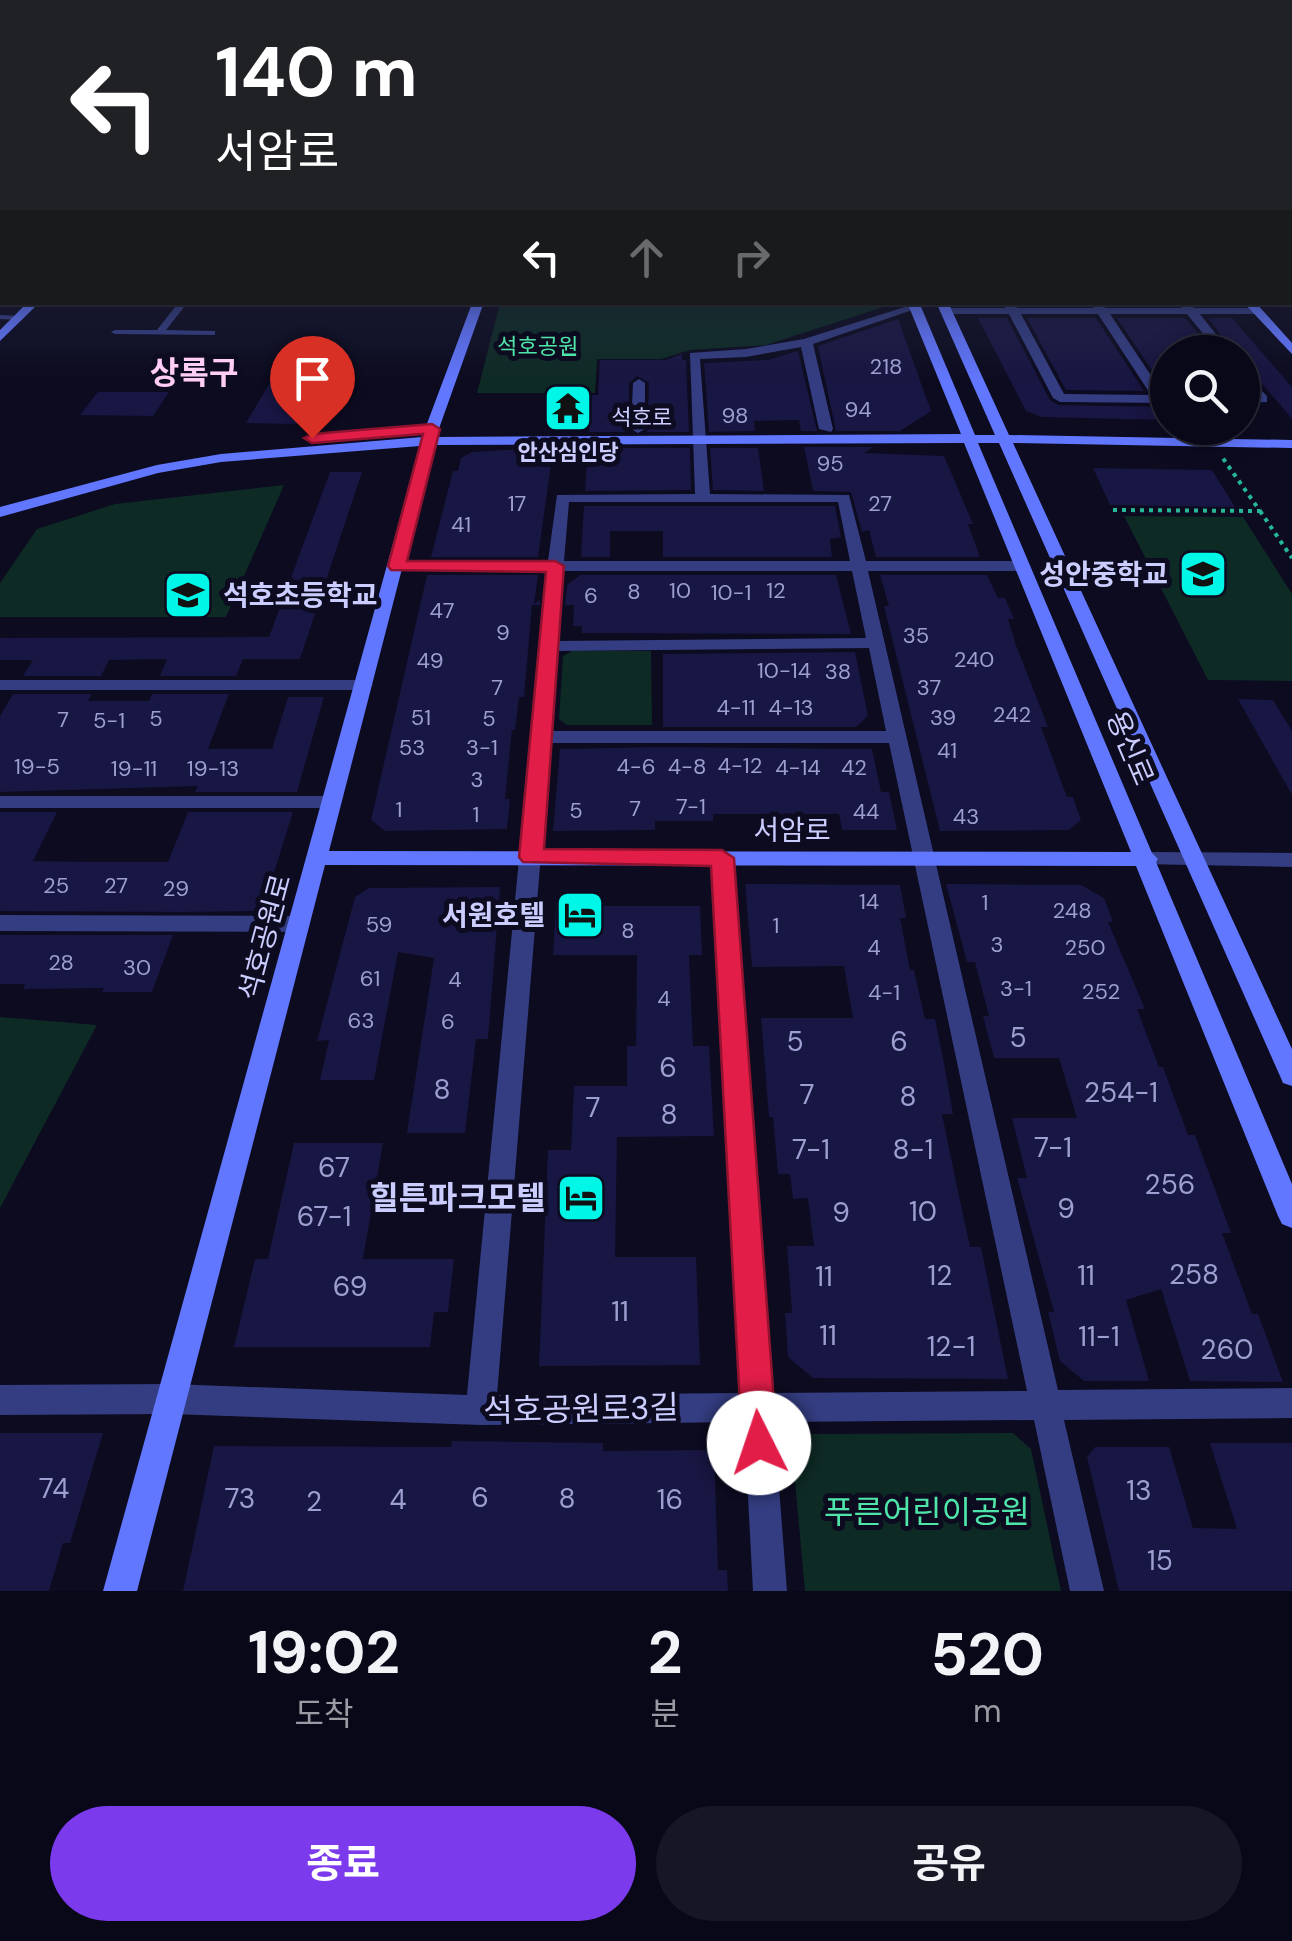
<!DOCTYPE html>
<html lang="ko">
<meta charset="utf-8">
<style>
body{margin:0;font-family:"DM Sans","Noto Sans KR",sans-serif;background:#171625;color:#f1f3f6;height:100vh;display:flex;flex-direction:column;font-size:38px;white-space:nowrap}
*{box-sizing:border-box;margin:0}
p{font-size:32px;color:#999aa2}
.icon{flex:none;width:55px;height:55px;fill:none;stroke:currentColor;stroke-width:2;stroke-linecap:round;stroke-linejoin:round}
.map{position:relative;height:1591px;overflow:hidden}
.drawer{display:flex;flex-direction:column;background:#090818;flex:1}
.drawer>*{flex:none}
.guide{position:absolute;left:0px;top:0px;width:1292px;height:305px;box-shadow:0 5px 25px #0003,0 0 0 2px #292937;background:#202124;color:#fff;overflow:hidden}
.tools{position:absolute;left:1150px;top:335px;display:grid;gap:20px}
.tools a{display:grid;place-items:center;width:110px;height:110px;border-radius:50%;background:#090818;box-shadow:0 5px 25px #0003,0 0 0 2px #292937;font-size:50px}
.pin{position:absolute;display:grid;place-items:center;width:85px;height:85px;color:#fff;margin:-102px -42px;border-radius:50% 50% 50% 0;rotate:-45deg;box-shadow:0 0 10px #0007}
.pin .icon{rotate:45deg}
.me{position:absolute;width:110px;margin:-55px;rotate:356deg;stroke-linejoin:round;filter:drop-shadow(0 0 8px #0008)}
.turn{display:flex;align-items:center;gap:35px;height:210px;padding:0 50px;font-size:45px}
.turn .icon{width:130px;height:130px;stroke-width:2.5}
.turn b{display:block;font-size:70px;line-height:85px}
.lanes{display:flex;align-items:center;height:95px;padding:0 50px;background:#0003;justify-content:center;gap:50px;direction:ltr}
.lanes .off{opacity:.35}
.eta{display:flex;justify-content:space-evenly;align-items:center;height:170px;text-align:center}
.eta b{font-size:60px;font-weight:700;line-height:70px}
.primary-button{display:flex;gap:20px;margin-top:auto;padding:20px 50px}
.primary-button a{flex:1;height:115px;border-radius:60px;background:#7c3aed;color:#fff;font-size:40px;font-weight:700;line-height:115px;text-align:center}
.primary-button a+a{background:#171625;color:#f1f3f6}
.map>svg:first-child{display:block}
</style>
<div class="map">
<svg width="1292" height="1591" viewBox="0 0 1292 1591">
<rect width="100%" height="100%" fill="#0c0b20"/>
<g fill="#0e2a25">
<path d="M500,303L896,302V303L766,345L690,350L661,359H597L595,393H477Z"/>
<path d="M284,485L226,617H0V583L37,529L115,504Z"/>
<path d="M1124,516L1243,517L1292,594V681L1208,680Z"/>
<path d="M572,651H651L652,725H567L559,719L563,656Z"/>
<path d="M0,1017L97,1025L0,1208Z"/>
<path d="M1013,1433L1031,1449L1061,1591H805L792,1449L807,1434Z"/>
</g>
<g fill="#181642">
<path d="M978,318H1007L1050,400L1058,405L1168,407V420L1042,417L1026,411Z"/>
<path d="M1027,318H1096L1144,391L1066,390Z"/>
<path d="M1117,318H1185L1214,352H1168L1166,391Z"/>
<path d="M1208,318H1232L1292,387V419L1242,360V352H1234Z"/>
<path d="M898,319L931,411L900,431H836L818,346Z"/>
<path d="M291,347H337L297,424L246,423Z"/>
<path d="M798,351L817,431H801L799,420L754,421L755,431L709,432L704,363L768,360Z"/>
<path d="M682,354V360H686L689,432H647L649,383L637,376L629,383V432H589L592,395H598L600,360H666Z"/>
<path d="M98,392H169L153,416L80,415Z"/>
<path d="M804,447H873L864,453L944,456L973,524H968L980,557H876L869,530L862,532L851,492L813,491Z"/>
<path d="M588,448H690L691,490L585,491Z"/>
<path d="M710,448H758L764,491L713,490Z"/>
<path d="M505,450H553L538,557H431L453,471H458L461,458L472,452Z"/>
<path d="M1093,468L1212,470L1235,507L1110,505Z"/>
<path d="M330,472H362L300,659H243L236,676H160L167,659L109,660L101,676H23L33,660H0V638L269,637Z"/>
<path d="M584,506H835L841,537L830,539L832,557H663V531H610V557H581Z"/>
<path d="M427,575H538L534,604L540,600V605H532L524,697H519L515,730H512L505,799H510L507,829L385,831L371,820Z"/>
<path d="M580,575H836L851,634L582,633V626H573L574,605H565L567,585Z"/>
<path d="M880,575H987L998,598H1005L1014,619H1008L1016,645L1048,727H1041L1067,797H1073L1081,820L1069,830L940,831L884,606H889Z"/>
<path d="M855,652L868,716L856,727H663V654Z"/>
<path d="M13,694H92L88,701H149L152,694H229L208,749H272L288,697H324L297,792H195L198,786L0,792V716Z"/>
<path d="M1238,699L1273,700L1292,731V795Z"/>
<path d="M663,747L872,749L881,792H889L897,830H842L839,814H713V821H655V830L553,831L560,749Z"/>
<path d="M0,812H57L33,861L89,862H168L188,812H293L262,911L181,912L0,911Z"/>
<path d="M745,884L900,885L906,918H900L910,970H914L925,1019H935L944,1063L953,1114H942L956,1182L970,1247H981L1008,1379L813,1378L788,1357L785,1313H792L787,1246H814L808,1198L793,1199L790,1174H778L773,1117H769L761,1018H853L844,966L752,967Z"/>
<path d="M946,884L1081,885L1104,898L1113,922H1108L1145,1009H1137L1159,1067H1163L1188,1135H1195L1231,1233H1222L1252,1314H1258L1283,1382L1190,1381L1161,1289L1126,1300L1149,1381H1084L1060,1361L1048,1312H1054L1017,1178H1027L1012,1118H1077L1059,1058H994L983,1016H989L975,962H967Z"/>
<path d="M500,887L488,1039H476L465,1133H407L434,958L398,952L374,1080H320L329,1040L317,1041L355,897L369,888Z"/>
<path d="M556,906H700L702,955H689L693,1046H709L714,1136L617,1137L615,1257H696L700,1365L539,1366L548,1150H571L574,1086H627V1046H636L637,955H553Z"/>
<path d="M0,935H173L152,992H102L104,988L23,989L25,984H0Z"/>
<path d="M294,1143H383L363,1259H454L448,1312H434L430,1347H234L255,1259H268Z"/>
<path d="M0,1433H103L70,1543H63L49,1591H0Z"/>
<path d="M452,1441L603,1443V1451L714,1450L718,1570H727L728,1591H183L214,1446L451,1447Z"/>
<path d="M1210,1443H1292V1591H1119L1087,1457L1095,1447H1169L1193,1528L1237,1529Z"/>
</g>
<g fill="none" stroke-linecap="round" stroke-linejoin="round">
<g stroke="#26b797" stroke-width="4" stroke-dasharray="4 5" stroke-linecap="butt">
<path d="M1113,510L1260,511L1222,457"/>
<path d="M1260,511L1292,558"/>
</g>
<g fill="#343d82" fill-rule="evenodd">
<rect x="0" y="236" width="2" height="4"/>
<path d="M179,302H188L166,330L212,331H215V335L115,334L111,332L115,330H157Z"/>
<path d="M0,315L20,316L24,318L20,320L0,319Z"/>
</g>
<g fill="#343d82" fill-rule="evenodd">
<rect x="1290" y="218" width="2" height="8"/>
<path d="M1004,302H1014L1017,308H1094L1092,302H1102L1105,308H1182L1180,302H1190L1194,308H1256L1262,311L1256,314H1200L1230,352H1218L1187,314H1110L1164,395H1168V403L1060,402L1053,398L1009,314H945L939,311L945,308H1005ZM1021,314H1098L1151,395L1064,394Z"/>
<path d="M911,305L921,307L813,344L833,429L831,432L819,429L801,347L746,357L700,359L710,494L849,495L866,561H1023L1031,566L1023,571H868L1058,1390L1292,1388V1418L1064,1420L1104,1591H1070L1034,1420L774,1422L787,1591H753L744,1422L481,1425L171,1414L0,1415V1385L171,1384L467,1395L547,571H397L389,566L397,561H548L557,495L695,494L690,353L746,349L804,339ZM569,502H838L850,561H564ZM564,571H852L866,638L558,641ZM869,648L886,731H551L557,651ZM550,743H889L1027,1391L772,1393L733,858L722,851L711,858L742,1393L497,1395Z"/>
<path d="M1242,371L1267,396V402L1242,403V395H1252L1242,384Z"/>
<path d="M639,379L645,383V429L638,433L631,429L633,383Z"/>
<path d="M0,680H364L373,685L364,690H0Z"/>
<path d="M0,796H332L342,802L332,808H0Z"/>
<path d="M1147,852L1292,853V867L1140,864L1136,859L1140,854Z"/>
<path d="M0,915L299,916L307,919L310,924L307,929L299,932L0,931Z"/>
</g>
<g fill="#6277ff" fill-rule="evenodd">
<rect x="1290" y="161" width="2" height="5"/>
<rect x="0" y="206" width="2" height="6"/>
<rect x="1290" y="273" width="2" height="6"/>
<path d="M28,302H40L0,341V330Z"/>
<path d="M419,302H484L436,437L961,434L907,302H919L975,435H995L936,302H948L1009,435L1292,440V448L1013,443L1292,1049V1086L1283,1083L1280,1076L999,443H978L1152,853L1158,859L1156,862L1292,1184V1228L1282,1224L1278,1216L1136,866L325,865L137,1591H103L420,446L221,462L158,473L0,517V507L157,465L221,454L422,437L471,306L424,305ZM964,443L1131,852L329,851L434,445Z"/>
<path d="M1243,302H1255L1292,343V354Z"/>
</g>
</g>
<linearGradient id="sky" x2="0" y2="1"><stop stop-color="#070612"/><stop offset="0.42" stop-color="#2e344e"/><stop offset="1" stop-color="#2e344e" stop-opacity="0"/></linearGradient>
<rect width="1292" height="383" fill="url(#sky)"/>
<path fill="#e11d48" stroke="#92132f" stroke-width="2.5" d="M432,424L440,429L407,561H555L564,566L544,849L722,850L734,858L777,1443L772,1456L759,1461L747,1456L742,1443L711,866L523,862L519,857L546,572L391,570L388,566L423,434L312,443L304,438L312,434Z"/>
<defs>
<g id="temple-square" transform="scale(2.5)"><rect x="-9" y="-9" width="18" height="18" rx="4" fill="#00f6e7" stroke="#0c0b20"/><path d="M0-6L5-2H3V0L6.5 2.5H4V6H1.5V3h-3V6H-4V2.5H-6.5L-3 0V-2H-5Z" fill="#111"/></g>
<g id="school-square" transform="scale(2.5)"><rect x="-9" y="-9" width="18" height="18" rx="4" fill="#00f6e7" stroke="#0c0b20"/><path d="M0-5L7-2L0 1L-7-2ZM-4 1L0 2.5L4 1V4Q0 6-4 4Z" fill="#111"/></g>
<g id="hotel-square" transform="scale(2.5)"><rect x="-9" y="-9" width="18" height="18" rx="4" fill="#00f6e7" stroke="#0c0b20"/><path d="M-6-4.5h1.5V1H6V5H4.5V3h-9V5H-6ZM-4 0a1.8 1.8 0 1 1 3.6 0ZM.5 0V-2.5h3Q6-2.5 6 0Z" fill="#111"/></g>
</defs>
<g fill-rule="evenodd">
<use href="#temple-square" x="568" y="408"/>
<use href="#school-square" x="1203" y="574"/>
<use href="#school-square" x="188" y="595"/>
<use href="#hotel-square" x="580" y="915"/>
<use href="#hotel-square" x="581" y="1198"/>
</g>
<g text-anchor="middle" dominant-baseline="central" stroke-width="10" stroke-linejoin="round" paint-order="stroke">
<g font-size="22" fill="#50e5a8" stroke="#0c0b20">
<text x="538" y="346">석호공원</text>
</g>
<g font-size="22" fill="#9e9fd0">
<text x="886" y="366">218</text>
<text x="858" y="409">94</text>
<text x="735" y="415">98</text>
<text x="830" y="463">95</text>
<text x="517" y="503">17</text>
<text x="880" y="503">27</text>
<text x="461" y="524">41</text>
<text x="680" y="590">10</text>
<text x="776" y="590">12</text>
<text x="634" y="591">8</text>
<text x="731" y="592">10-1</text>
<text x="591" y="595">6</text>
<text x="442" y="610">47</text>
<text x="503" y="632">9</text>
<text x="916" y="635">35</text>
<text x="974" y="659">240</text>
<text x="430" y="660">49</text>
<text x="784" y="670">10-14</text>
<text x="838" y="671">38</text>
<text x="497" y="687">7</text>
<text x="929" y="687">37</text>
<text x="736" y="707">4-11</text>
<text x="791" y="707">4-13</text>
<text x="1012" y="714">242</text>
<text x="421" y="717">51</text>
<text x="943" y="717">39</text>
<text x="156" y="718">5</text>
<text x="489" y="718">5</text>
<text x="63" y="719">7</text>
<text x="109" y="720">5-1</text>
<text x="412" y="747">53</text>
<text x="482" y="747">3-1</text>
<text x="947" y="750">41</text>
<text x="740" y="765">4-12</text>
<text x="37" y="766">19-5</text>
<text x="636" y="766">4-6</text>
<text x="687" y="766">4-8</text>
<text x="798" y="767">4-14</text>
<text x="854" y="767">42</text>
<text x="134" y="768">19-11</text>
<text x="213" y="768">19-13</text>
<text x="477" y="779">3</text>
<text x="691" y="806">7-1</text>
<text x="635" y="808">7</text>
<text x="399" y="809">1</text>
<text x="576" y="810">5</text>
<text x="866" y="811">44</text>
<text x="476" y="814">1</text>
<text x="966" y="816">43</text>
<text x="56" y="885">25</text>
<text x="116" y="885">27</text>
<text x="176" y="888">29</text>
<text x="869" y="901">14</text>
<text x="985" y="902">1</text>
<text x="1072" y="910">248</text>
<text x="379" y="924">59</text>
<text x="776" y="925">1</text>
<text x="628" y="930">8</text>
<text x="997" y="944">3</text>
<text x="874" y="947">4</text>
<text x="1085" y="947">250</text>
<text x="61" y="962">28</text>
<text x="137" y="967">30</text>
<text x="370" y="978">61</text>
<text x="455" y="979">4</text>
<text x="1016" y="988">3-1</text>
<text x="1101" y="991">252</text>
<text x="884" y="992">4-1</text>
<text x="664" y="998">4</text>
<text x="361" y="1020">63</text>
<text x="448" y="1021">6</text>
</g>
<g font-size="22" fill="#cbcdff" stroke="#0c0b20">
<text x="642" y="417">석호로</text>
</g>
<g font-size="22" font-weight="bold" fill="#cbcdff" stroke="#0c0b20">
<text x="568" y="452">안산심인당</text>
</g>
<g font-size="28" font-weight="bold" fill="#cbcdff" stroke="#0c0b20" text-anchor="end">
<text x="1168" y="574">성안중학교</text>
<text x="223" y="595" text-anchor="start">석호초등학교</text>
<text x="545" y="915">서원호텔</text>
</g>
<g font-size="28" fill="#cbcdff" stroke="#0c0b20">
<text transform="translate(1130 748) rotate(67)">용신로</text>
<text x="792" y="830">서암로</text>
<text transform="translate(265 937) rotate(-75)">석호공원로</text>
</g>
<g font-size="28" fill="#9e9fd0">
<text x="1018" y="1037">5</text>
<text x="795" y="1041">5</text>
<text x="899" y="1041">6</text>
<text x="668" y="1067">6</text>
<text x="442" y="1089">8</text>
<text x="1121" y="1092">254-1</text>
<text x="807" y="1094">7</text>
<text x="908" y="1096">8</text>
<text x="593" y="1107">7</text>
<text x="669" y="1114">8</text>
<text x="1053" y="1147">7-1</text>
<text x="811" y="1149">7-1</text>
<text x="913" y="1149">8-1</text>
<text x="334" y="1167">67</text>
<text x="1170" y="1184">256</text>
<text x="1066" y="1208">9</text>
<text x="923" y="1211">10</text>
<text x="841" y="1212">9</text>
<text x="324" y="1216">67-1</text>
<text x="1194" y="1274">258</text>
<text x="940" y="1275">12</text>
<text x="1086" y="1275">11</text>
<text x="824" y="1276">11</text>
<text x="350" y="1286">69</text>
<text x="620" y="1311">11</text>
<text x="828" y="1335">11</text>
<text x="1099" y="1336">11-1</text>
<text x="951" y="1346">12-1</text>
<text x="1227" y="1349">260</text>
<text x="54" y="1488">74</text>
<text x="1139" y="1490">13</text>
<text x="480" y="1497">6</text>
<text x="240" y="1498">73</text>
<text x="567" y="1498">8</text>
<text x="398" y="1499">4</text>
<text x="670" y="1499">16</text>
<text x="314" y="1501">2</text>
<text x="1160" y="1560">15</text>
</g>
<g font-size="32" font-weight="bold" fill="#ffcdf5" stroke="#0c0b20">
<text x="194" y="373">상록구</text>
</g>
<g font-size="32" font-weight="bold" fill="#cbcdff" stroke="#0c0b20" text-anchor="end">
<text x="546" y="1198">힐튼파크모텔</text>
</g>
<g font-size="32" fill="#cbcdff" stroke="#0c0b20">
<text transform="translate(581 1409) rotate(-1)">석호공원로3길</text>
</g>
<g font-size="32" fill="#50e5a8" stroke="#0c0b20">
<text x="927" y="1512">푸른어린이공원</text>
</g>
</g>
</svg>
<div class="tools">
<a><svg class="icon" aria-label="search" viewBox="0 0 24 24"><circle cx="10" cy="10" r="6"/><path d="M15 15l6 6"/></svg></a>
</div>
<div class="pin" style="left:312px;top:438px;background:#d93025"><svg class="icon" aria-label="arrive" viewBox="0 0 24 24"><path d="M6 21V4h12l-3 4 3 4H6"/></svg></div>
<svg class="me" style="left:759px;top:1443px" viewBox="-20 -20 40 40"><circle r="19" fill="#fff"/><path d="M0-13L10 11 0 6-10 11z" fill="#e11d48"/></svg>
<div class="guide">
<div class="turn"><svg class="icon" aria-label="left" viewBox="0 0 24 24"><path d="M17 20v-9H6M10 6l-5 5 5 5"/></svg><div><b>140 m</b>서암로</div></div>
<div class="lanes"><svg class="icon" aria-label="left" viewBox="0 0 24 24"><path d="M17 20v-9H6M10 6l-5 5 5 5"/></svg><svg class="icon off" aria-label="ahead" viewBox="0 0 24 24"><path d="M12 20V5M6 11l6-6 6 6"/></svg><svg class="icon off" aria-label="right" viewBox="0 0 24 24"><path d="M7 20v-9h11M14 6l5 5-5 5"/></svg></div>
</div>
</div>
<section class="drawer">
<div class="eta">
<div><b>19:02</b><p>도착</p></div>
<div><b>2</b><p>분</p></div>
<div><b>520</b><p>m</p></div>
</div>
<div class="primary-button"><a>종료</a><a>공유</a></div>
</section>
